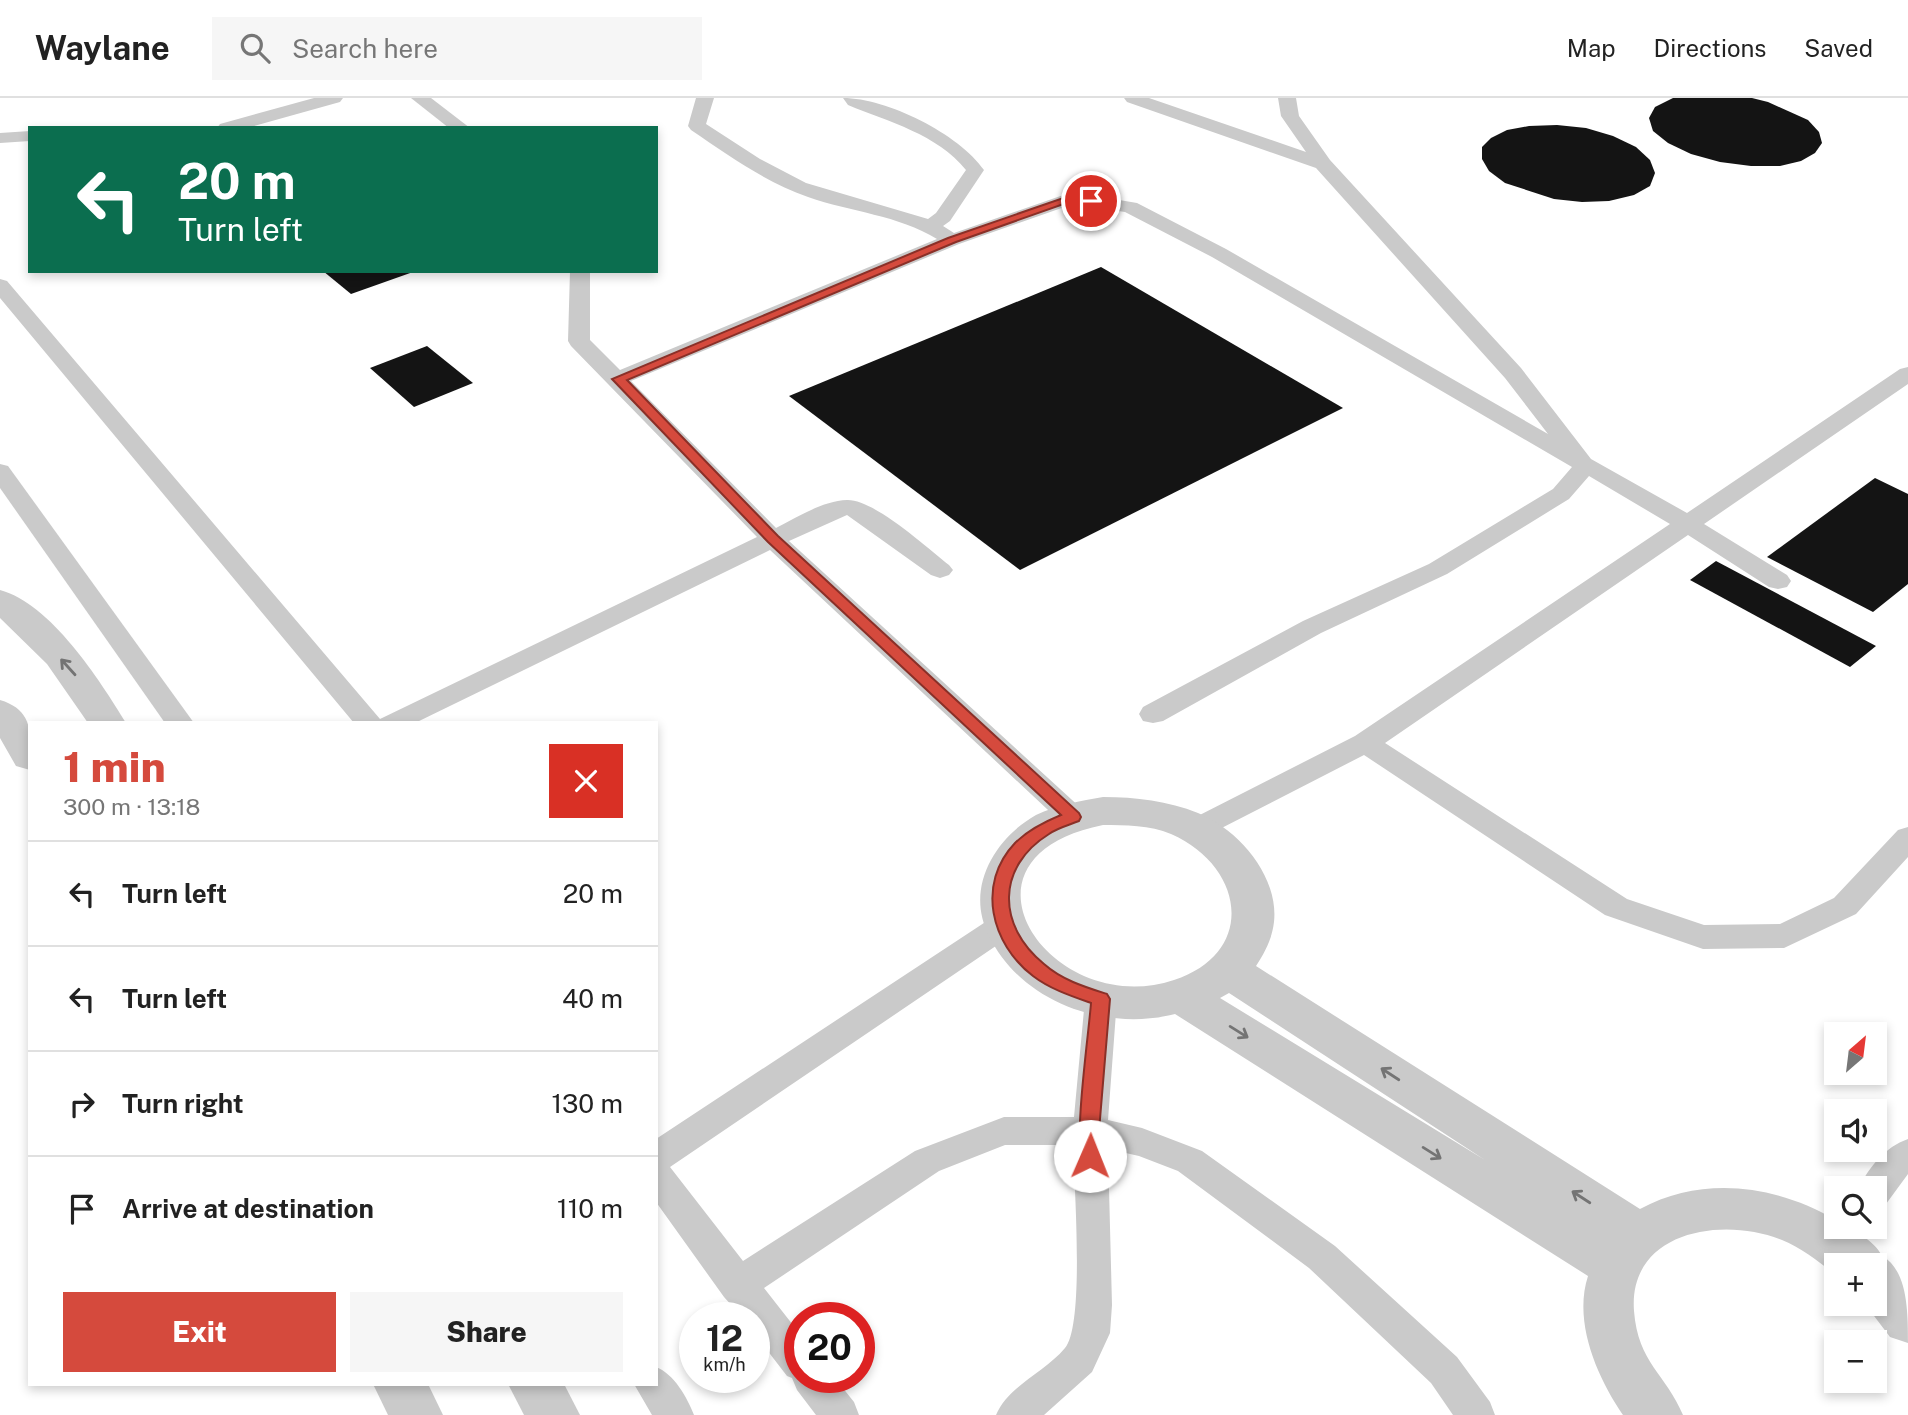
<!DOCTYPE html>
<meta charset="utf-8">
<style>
body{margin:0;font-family:"Public Sans",sans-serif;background:#f6f6f6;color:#222;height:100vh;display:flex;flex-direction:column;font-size:26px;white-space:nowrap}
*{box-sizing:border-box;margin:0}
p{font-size:23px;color:#767676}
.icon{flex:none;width:38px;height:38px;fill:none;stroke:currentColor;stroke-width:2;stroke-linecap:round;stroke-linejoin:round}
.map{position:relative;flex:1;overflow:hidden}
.details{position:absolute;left:28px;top:623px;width:630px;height:665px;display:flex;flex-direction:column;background:#fff;border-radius:0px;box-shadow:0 4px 10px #0003}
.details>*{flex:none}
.guide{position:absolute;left:28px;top:28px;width:630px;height:147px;border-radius:0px;box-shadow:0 4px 10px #0003;background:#0b6e4f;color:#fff;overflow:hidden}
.needle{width:46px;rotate:28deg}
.buttons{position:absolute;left:1824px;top:924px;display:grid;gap:14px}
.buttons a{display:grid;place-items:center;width:63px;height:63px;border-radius:0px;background:#fff;box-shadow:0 4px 10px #0003;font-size:35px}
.speed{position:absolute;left:679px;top:1204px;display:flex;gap:14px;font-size:35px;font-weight:700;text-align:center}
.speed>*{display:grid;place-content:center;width:91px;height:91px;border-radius:50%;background:#fff;box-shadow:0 4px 10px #0003;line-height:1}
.speed small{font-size:18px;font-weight:400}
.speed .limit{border:10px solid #d22;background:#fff;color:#111}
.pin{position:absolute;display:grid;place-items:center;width:60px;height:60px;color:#fff;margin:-30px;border:4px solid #fff;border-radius:50%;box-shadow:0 2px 7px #0007}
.me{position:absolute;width:77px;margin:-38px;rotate:1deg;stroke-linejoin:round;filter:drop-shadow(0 0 5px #0008)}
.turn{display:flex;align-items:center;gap:24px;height:147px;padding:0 35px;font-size:32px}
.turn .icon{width:91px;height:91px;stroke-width:2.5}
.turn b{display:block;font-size:49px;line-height:60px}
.round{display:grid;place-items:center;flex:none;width:74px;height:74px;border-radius:0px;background:#f6f6f6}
.headline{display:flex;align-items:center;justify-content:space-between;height:119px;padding:0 35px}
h1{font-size:42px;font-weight:800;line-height:52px;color:#d54a3d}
.cta{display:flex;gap:14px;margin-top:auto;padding:14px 35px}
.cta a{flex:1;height:80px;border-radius:0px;background:#d54a3d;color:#fff;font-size:28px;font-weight:800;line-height:80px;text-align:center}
.cta a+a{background:#f6f6f6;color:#222}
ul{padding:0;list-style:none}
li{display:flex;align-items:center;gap:21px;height:105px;padding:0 35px;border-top:2px solid #e0e0e0}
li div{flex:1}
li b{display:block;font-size:26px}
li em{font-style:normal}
header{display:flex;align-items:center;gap:42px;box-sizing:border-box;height:98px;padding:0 35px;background:#fff;border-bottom:2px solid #e0e0e0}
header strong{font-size:33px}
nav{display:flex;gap:38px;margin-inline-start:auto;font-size:24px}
.search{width:490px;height:63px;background:#f6f6f6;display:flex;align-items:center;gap:18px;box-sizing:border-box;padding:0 24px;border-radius:0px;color:#767676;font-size:26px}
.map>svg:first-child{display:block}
</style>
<header>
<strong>Waylane</strong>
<div class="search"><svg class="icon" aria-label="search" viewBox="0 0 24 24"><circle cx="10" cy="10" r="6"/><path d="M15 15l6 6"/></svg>Search here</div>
<nav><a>Map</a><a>Directions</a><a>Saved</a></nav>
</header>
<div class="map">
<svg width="1908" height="1317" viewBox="0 0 1908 1317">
<rect width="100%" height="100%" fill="#fff"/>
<g fill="#141414">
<path d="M1673,0H1752L1768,4L1808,22L1819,34L1822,45L1815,55L1801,63L1780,68H1751L1720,64L1691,56L1668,45L1653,33L1649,20L1655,9Z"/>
<path d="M1557,27L1586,30L1613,38L1636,49L1650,62L1655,75L1650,88L1634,97L1609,103L1582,104L1554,101L1505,85L1489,73L1482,61V49L1491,40L1507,32L1529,28Z"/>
<path d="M1101,169L1343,310L1020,472L789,298Z"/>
<path d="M323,173H413V174L351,196Z"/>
<path d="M427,248L473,285L414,309L370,270Z"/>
<path d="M1875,380L1908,396V486L1873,514L1767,459Z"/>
<path d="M1716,463L1876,548L1850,569L1690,482Z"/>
</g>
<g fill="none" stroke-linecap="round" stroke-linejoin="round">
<g fill="#cacaca" fill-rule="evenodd">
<path d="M314,0H343L340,4L247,30H217L220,26Z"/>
<path d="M411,0H431L470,30H449Z"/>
<path d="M696,0H714L706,26L760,61L806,85L928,121L936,115L966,72C937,36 889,24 848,7L843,0C887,0 959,36 984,72L950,123L943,128L954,135L1072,94L1137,105L1226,151L1548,336L1505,280L1316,70L1127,4L1124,0H1149L1306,54L1281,18L1278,0H1296L1299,18L1330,62L1521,270L1591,361L1687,415L1900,271L1908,269V286L1704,426L1787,477L1791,483L1787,489L1778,491L1769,489L1688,437L1385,645L1627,801L1704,827L1780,826L1834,800L1898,732L1908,729V759L1856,816L1784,850L1703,851L1605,817L1364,657L1206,738L1196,742L1186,738L1181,731L1186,724L1355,638L1670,426L1589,378L1569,401L1447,476L1321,535L1163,623L1153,625L1143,623L1139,616L1143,609L1303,523L1429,466L1553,391L1572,369L1212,159L1125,114L1073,106L959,146L631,283L776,430C798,419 822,403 847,402C874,401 927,450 949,467L953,472L949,477L940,480L931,477L847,417L789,443L1083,712L1087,719L1083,726L1073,729L1063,726L770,452L415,625H354L0,200V181L7,183L380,621L757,439L571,248L568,243L570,173H590V242L620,272L937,141C898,117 851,114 808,99C765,84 728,57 691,32L688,28Z"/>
<path d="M30,33V43L0,45V35Z"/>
<path d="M0,366L8,368L194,625H165L0,390Z"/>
<path d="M1004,815L1015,819L1019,827L1015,835L670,1069L743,1163L915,1053L1004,1019H1074L1085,901L1090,892L1101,888L1112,892L1117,901L1108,1022L1142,1030L1202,1053L1335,1148L1457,1259L1490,1304L1495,1317H1453L1431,1285L1309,1170L1178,1073L1139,1058L1108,1051L1112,1207L1110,1235L1092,1274L1044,1317H996C1009,1287 1044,1275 1065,1250C1085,1227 1074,1084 1073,1047H1005L939,1073L764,1190L800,1236V1279H834L854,1304L859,1317H816L797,1292L792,1280L787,1278L754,1235V1220H743L724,1199L656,1104V1041L993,819Z"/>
<path d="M1908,1041V1076L1886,1106L1874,1110V1090H1859C1869,1069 1885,1049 1908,1041Z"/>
<path d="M656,1269C674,1276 687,1299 694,1317H652L634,1286H656Z"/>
</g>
<g fill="#cacaca" fill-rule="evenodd">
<path d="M0,492C50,505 100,582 126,625H88L47,566L0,520Z"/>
<path d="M0,602C37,613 30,641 30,672L16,668L0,640Z"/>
<path d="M1103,699C1136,699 1168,703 1198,715C1238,731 1279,778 1274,824C1272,841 1265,854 1256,868L1640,1111C1703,1077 1776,1087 1836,1122V1129C1852,1129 1875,1143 1882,1158C1908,1172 1908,1215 1908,1245L1890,1239L1865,1206H1874V1167H1836V1177C1819,1164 1802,1150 1782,1142C1724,1118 1628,1132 1634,1213C1638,1265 1666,1276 1683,1317H1623C1597,1279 1573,1224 1588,1178L1175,916C1105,934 1021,904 989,838C976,812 978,786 991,762C1002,742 1017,728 1036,717C1057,707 1081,703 1103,699ZM1103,727C1125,727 1150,727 1171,736C1244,768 1258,854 1174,882C1052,923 938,760 1103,727ZM1229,895L1485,1062L1220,900Z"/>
<path d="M373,1286H428L443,1317H388Z"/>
<path d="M508,1286H564L580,1317H524Z"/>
</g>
</g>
<defs><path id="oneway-shaft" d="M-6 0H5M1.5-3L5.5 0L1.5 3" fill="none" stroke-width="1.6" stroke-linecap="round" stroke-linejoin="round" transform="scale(1.75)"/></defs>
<g stroke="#747474">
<use href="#oneway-shaft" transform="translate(68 569) rotate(-132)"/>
<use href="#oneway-shaft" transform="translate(1239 934) rotate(32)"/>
<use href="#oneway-shaft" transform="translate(1390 976) rotate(-147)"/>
<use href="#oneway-shaft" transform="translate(1432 1055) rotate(32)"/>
<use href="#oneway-shaft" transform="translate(1581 1099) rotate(-147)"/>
</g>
<path fill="#d54a3d" stroke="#8a3028" stroke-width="2" d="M1072,97L1097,103L1091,106L1072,103L956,144L627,282L778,438L1079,715L1081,719L1079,723C1069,727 1057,730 1049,736C996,769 997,828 1044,866C1062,882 1085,889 1107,896L1110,901L1099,1033L1100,1058L1097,1064L1090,1066L1083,1064C1073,1043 1089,934 1091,905C1071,898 1050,891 1033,878C991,846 976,786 1015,745C1028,732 1044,724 1061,717L768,444L612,281L948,140Z"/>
</svg>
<div class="buttons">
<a><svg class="needle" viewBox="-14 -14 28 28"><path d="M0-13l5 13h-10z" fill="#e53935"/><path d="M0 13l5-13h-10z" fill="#767676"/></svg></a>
<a><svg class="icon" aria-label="sound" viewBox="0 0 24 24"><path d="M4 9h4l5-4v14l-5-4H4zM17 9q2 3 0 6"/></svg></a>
<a><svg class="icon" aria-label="search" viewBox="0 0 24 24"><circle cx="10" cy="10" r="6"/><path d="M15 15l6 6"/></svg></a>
<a>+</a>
<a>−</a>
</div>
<div class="speed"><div>12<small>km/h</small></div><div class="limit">20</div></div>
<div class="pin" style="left:1091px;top:103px;background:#d93025"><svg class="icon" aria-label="arrive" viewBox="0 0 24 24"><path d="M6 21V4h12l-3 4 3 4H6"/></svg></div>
<svg class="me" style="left:1090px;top:1058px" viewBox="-20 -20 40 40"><circle r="19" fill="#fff"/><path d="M0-13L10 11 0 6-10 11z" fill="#d54a3d"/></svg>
<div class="guide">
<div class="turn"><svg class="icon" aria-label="left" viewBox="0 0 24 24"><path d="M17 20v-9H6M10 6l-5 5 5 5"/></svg><div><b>20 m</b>Turn left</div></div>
</div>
<section class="details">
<div class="headline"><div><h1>1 min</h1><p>300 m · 13:18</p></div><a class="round" style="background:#d93025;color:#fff"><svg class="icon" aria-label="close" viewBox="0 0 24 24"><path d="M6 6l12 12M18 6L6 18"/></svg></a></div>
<ul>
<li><svg class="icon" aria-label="left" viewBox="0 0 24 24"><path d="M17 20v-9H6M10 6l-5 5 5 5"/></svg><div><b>Turn left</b></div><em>20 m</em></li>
<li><svg class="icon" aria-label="left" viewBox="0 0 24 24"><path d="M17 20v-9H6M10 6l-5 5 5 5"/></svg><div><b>Turn left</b></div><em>40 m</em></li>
<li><svg class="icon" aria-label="right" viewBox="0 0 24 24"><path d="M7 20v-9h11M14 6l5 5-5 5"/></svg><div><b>Turn right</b></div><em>130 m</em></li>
<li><svg class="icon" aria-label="arrive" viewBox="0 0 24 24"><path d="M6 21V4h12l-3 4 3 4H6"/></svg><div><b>Arrive at destination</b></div><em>110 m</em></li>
</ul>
<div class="cta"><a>Exit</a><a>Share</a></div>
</section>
</div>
